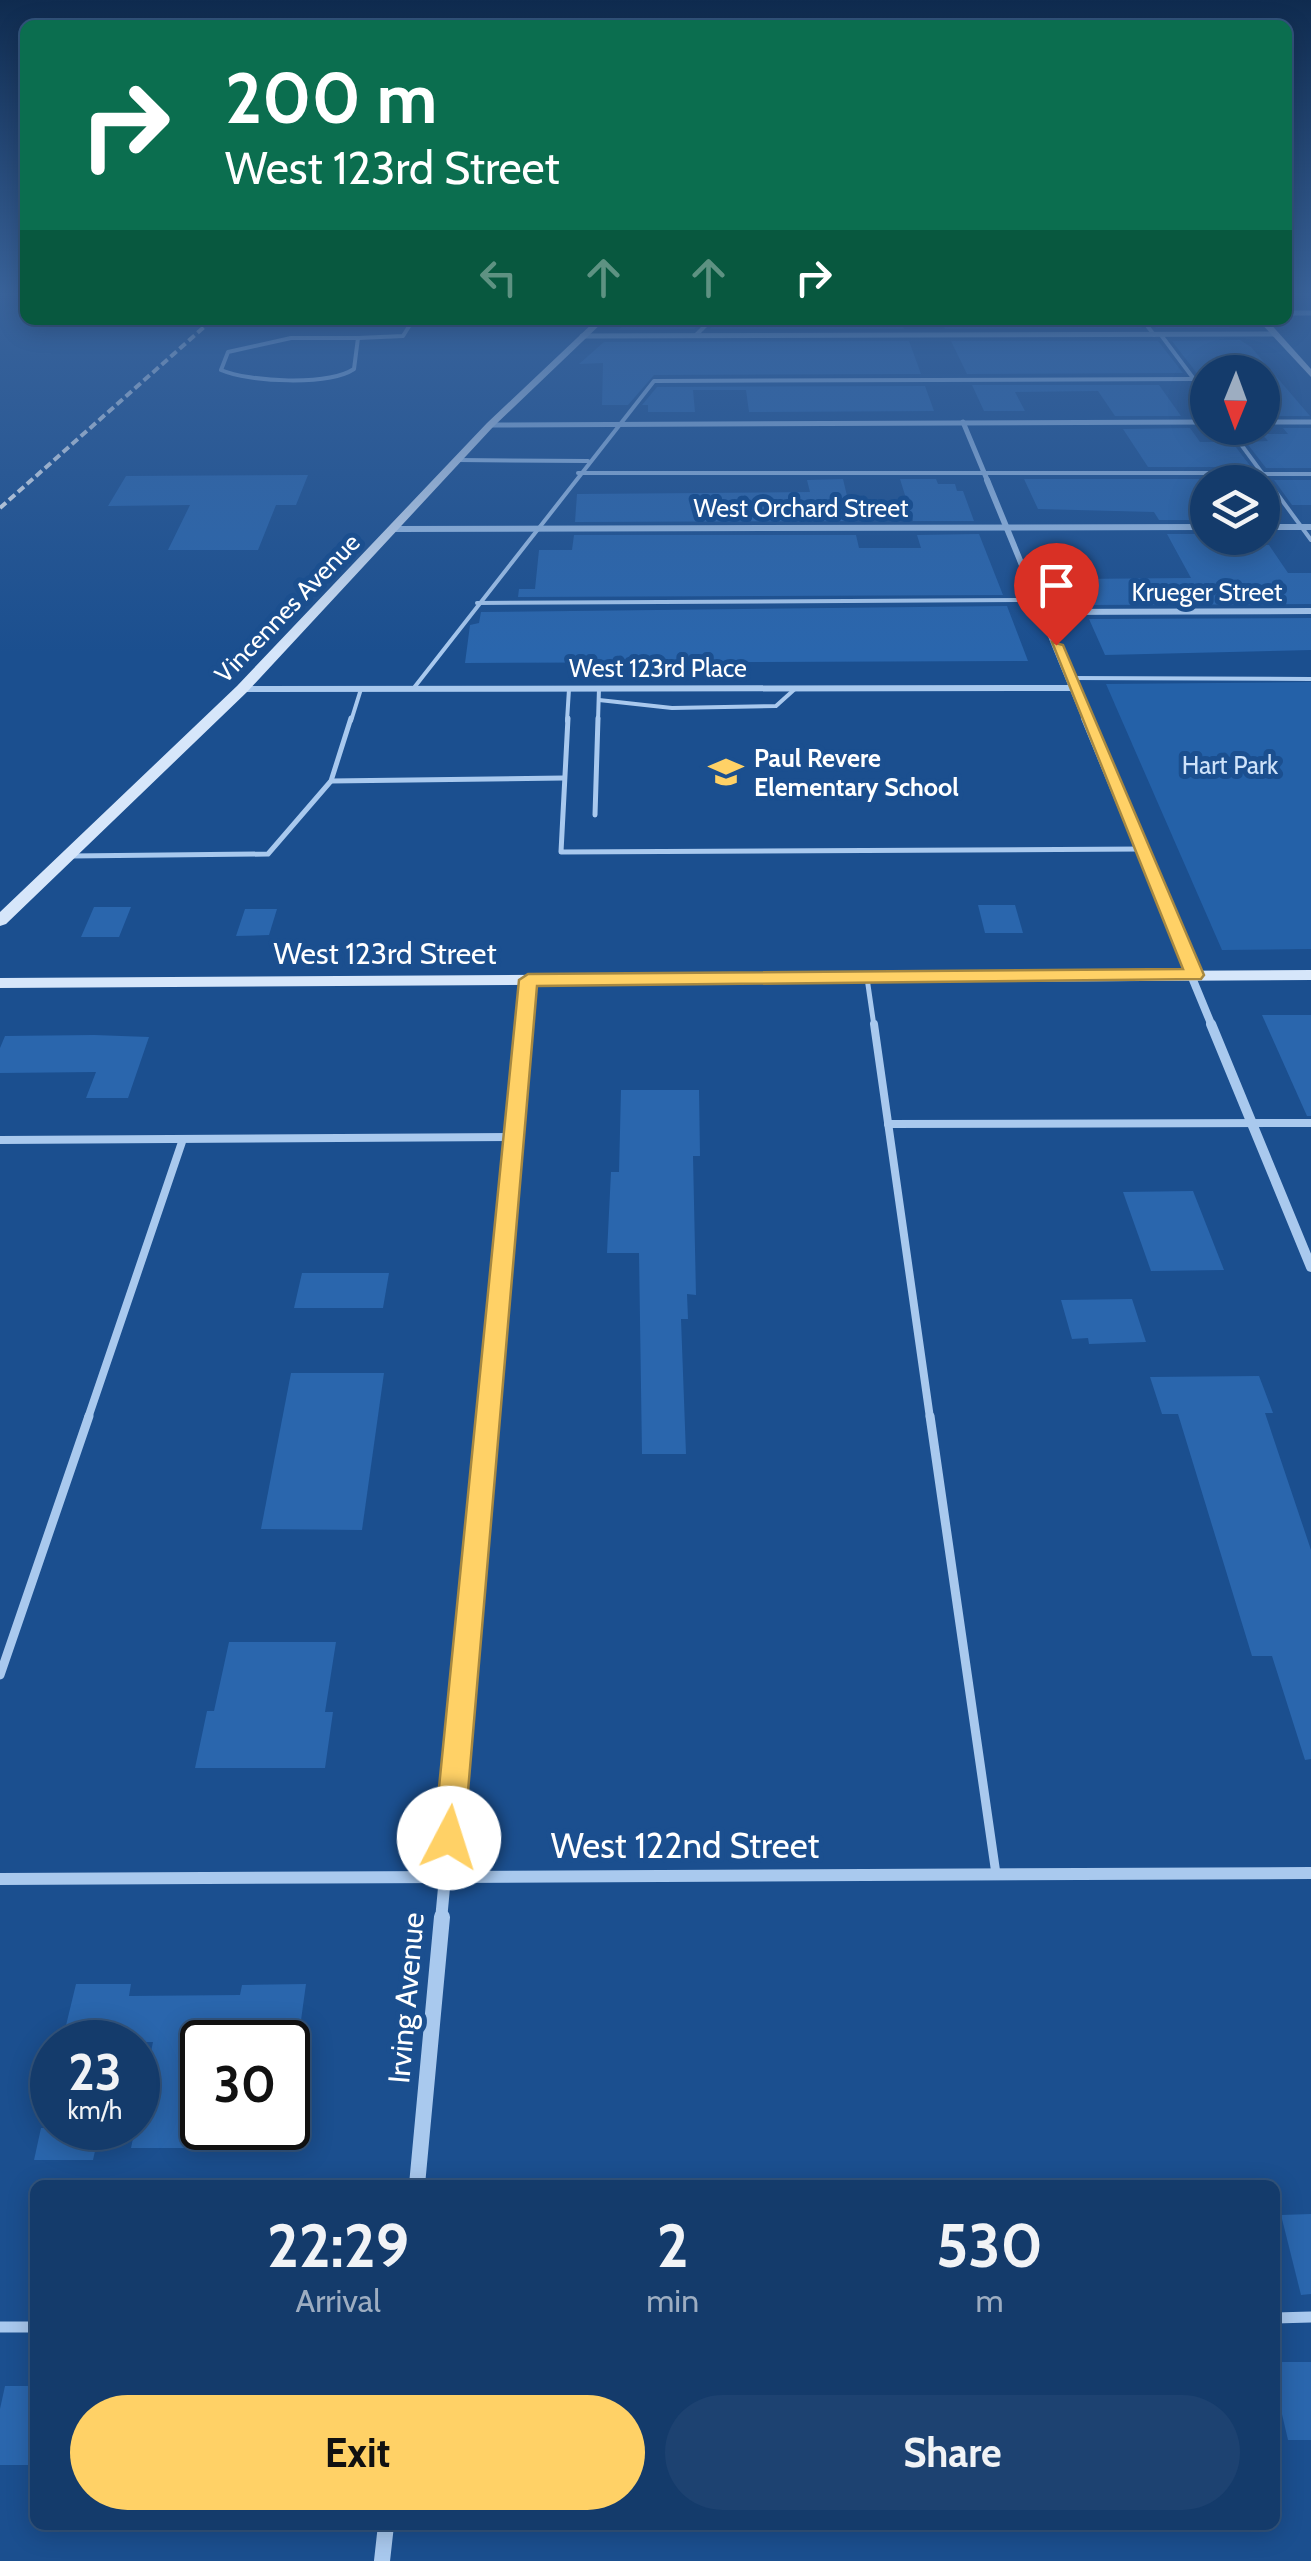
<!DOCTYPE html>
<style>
body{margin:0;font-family:Cabin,sans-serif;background:#1d4271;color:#f1f3f6;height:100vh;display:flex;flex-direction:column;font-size:38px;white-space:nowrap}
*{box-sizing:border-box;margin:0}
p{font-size:32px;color:#9dadc1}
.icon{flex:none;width:55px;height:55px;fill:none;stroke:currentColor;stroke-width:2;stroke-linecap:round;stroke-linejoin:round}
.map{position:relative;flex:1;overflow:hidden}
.sheet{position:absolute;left:30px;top:2180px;width:1250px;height:350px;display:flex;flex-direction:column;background:#143b6b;border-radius:15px;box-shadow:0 5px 25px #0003,0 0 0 2px #33557e}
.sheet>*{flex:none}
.banner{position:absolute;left:20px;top:20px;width:1272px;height:305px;border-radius:15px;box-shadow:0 5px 25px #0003,0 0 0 2px #33557e;background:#0b6e4f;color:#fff;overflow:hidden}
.needle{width:65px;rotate:181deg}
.controls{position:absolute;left:1190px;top:355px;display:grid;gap:20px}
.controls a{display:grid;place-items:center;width:90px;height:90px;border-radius:50%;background:#143b6b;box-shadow:0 5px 25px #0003,0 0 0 2px #33557e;font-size:50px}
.speed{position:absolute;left:30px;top:2020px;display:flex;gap:20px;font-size:50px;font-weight:700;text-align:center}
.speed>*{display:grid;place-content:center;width:130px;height:130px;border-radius:50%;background:#143b6b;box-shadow:0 5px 25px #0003,0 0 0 2px #33557e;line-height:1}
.speed small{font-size:25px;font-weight:400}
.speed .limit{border:5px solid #111;border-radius:15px;background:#fff;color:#111}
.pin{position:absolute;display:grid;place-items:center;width:85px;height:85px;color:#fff;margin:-102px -42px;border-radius:50% 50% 50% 0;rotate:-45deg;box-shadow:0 0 10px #0007}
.pin .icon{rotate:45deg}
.me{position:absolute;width:110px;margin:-55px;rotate:5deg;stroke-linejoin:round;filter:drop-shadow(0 0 8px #0008)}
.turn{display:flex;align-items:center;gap:35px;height:210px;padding:0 40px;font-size:45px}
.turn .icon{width:130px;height:130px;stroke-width:2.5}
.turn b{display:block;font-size:70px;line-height:85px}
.lanes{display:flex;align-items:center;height:95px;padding:0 40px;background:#0003;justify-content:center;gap:50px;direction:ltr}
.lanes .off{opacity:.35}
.eta{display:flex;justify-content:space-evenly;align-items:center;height:170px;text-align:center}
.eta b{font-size:60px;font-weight:700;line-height:70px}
.button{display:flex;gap:20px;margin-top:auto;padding:20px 40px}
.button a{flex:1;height:115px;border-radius:60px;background:#ffd166;color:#111;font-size:40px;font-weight:700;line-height:115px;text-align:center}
.button a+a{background:#1d4271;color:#f1f3f6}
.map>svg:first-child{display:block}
</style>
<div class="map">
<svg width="1311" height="2561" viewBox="0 0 1311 2561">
<rect width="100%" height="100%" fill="#1b4f8f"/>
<path fill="#2461a8" d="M1311,682V949L1222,950L1106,684Z"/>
<g fill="#2a66ad">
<path d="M630,320H703L694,329L618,330Z"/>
<path d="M717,320H901L904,329H710Z"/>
<path d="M941,320H1137L1142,328L945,329Z"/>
<path d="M1150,320H1223L1230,328H1156Z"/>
<path d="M1240,340L1251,347L1310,416H1273L1262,403V372L1199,376L1172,341Z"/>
<path d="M909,341L921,374L654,375L628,405H602L603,363L579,364L604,342Z"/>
<path d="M951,341H1158L1183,373L967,374Z"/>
<path d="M972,385H1159L1181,416H1115L1098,391L1015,392L1025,411H984Z"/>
<path d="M925,386L934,411L749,412L746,390H693L695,412H648V405H642L657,387Z"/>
<path d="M1190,428L1200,442H1232L1251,467H1148L1123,429Z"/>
<path d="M1283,428H1311V468H1266L1246,442L1268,441L1262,434H1288Z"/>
<path d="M308,475L296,505H276L258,550H168L190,505L108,506L126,476Z"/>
<path d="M843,479L853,521L575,522L577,494L810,492L807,480Z"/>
<path d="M900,479H936L938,484H955L957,491H963L974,521H913Z"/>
<path d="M1024,479H1259L1262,482H1208V520H1159L1154,512L1038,509Z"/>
<path d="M1274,480H1311V505H1292Z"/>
<path d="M979,534L1003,595L518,597L519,589H535L539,550H572L574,535H856L859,548H921L917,535Z"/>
<path d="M1167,534H1208V545H1269L1288,573H1311V604L1082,605L1071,579L1191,578Z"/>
<path d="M1007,606L1028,661L465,663L470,625L479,623L481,612Z"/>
<path d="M1311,618V650L1105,655L1089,619Z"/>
<path d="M978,905H1015L1023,933H985Z"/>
<path d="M94,907H131L119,937H81Z"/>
<path d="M245,909H277L269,935L236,936Z"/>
<path d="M1262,1015H1311V1116H1307Z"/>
<path d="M94,1035L149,1037L128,1098H86L96,1072L0,1073V1048L5,1036Z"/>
<path d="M621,1090H699L700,1156H693L696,1295L687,1294L688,1319H681L686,1454H642L639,1253H607L611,1172H619Z"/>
<path d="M1193,1191L1224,1270L1151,1271L1123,1192Z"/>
<path d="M302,1273H389L383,1308H294Z"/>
<path d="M1132,1299L1146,1342L1089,1344L1088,1338L1072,1339L1061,1300Z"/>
<path d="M291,1373H384L362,1530L261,1529Z"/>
<path d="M1259,1376L1273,1413H1265L1311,1550V1759L1305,1760L1272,1656H1252L1178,1414H1162L1150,1377Z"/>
<path d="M229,1642H336L325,1712H333L325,1768H195L207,1711H214Z"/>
<path d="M76,1984H131L129,1996L240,1995L242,1985L306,1984L298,2042H202V2148H131L153,2042H62Z"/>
<path d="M41,2128H100L93,2160H34Z"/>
<path d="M1311,2214V2294L1301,2295L1281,2215Z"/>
<path d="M1275,2362H1311V2440H1288L1275,2384Z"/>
<path d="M5,2386H35V2465H0V2409Z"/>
</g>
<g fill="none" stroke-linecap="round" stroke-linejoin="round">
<g stroke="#a9c9ee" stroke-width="4">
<path d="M1143,320L1154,335"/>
<path d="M1161,335L1208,398"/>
<path d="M695,336L711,320"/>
<path d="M291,338H358L354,369C328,386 249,382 221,370L228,352Z"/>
<path d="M358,338L403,336L413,320"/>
<path d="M1229,428L1311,540"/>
<path d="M458,460L588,461"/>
<path d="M578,473H1262"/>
<path d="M1263,474H1311"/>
<path d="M477,603L1038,600"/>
<path d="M1070,678L1311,679"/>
<path d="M413,689L654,381L1194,379"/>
<path d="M599,700L672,708L776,706L796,688"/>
<path d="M351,721L361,689"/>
<path d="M567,721L569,689"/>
<path d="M598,721L599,688"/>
</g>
<g stroke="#a9c9ee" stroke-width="5">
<path d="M568,718L561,852L1142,849"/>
<path d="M331,781L564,778"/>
<path d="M595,815L598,718"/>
<path d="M71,856L268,854L331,781L351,718"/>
<path d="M867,978L874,1026"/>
</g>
<g stroke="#a9c9ee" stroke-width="8">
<path d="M874,1024L930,1418"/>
<path d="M888,1124L1311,1123"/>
<path d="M0,1140L514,1137"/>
<path d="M88,1418L183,1139"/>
</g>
<g stroke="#a9c9ee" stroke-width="9">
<path d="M930,1416L996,1874"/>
<path d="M0,1675L89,1416"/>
</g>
<g stroke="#a9c9ee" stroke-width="11">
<path d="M1275,2318L1311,2317"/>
<path d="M0,2327H35"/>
</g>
<g stroke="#a9c9ee" stroke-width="5">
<path d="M1288,313H1311"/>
<path d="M582,336L1275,334"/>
<path d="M963,422L988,482"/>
<path d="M1262,422H1311"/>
<path d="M490,425L1208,422"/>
</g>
<g stroke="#a9c9ee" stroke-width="6">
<path d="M987,480L1086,721"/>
<path d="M1262,527H1311"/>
<path d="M395,529L1208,527"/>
<path d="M1043,612L1311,611"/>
<path d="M242,689L1074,688"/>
</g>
<g stroke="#a9c9ee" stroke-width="8">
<path d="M1085,718L1212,1026"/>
<path d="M524,1026L528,980"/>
</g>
<g stroke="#a9c9ee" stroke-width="10">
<path d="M1211,1024L1311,1267"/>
<path d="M488,1418L524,1024"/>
</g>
<g stroke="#a9c9ee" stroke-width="12">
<path d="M0,1879L1311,1873"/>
<path d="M441,1920L488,1416"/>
</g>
<g stroke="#a9c9ee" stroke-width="16">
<path d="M417,2185L442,1917"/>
<path d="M382,2561L386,2525"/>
</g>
<g fill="#d6e6fa" fill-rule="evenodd">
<path d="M596,320H605L493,427L247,692L6,924L0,926V912L237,686L487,423Z"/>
<path d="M1258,320H1267L1311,369V377Z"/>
<path d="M1311,970V980L0,988V978Z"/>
</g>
<path stroke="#fff" stroke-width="4" stroke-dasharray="8 4" stroke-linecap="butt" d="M0,508L212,320"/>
</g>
<linearGradient id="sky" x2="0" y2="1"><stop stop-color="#0f2b4f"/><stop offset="0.45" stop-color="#39639b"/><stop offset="1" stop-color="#39639b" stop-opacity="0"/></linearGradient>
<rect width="1311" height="653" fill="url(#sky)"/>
<path fill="#ffd166" stroke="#a68842" stroke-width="2.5" d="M1052,642L1063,645L1204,975L1201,979L537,986L464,1838L460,1848L449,1853L438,1848L434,1838L519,980L528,974L1183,969Z"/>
<defs>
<g id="school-bare" transform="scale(2.7)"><path d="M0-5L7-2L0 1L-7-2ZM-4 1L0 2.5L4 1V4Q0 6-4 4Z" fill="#ffd166" stroke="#1b4f8f" stroke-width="2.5" paint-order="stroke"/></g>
</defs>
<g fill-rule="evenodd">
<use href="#school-bare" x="726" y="772"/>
</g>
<g text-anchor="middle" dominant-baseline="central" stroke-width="10" stroke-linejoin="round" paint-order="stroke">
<g font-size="25" fill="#fff" stroke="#1b4f8f">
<text x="801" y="508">West Orchard Street</text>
<text x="1207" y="592">Krueger Street</text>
<text transform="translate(287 608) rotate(-46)">Vincennes Avenue</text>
<text x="658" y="668">West 123rd Place</text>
</g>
<g font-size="25" font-weight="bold" fill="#fff" stroke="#1b4f8f" text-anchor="start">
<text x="754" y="758">Paul Revere<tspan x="754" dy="29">Elementary School</tspan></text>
</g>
<g font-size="25" fill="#cfe3fa" stroke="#1b4f8f">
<text x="1230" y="765">Hart Park</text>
</g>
<g font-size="30" fill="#fff" stroke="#1b4f8f">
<text x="385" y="953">West 123rd Street</text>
<text transform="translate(406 1998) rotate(-85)">Irving Avenue</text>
</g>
<g font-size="35" fill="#fff" stroke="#1b4f8f">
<text x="685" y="1845">West 122nd Street</text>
</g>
</g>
</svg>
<div class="controls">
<a><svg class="needle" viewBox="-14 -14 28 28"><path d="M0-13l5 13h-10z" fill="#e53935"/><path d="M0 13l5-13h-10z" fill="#9dadc1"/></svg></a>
<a><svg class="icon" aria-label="layers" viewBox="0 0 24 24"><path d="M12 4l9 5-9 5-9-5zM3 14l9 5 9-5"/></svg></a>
</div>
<div class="speed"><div>23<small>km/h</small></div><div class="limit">30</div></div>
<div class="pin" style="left:1056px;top:645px;background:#d93025"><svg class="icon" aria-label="arrive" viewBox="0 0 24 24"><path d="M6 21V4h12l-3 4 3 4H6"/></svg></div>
<svg class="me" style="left:449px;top:1838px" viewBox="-20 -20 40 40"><circle r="19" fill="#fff"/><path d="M0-13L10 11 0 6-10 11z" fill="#ffd166"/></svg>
<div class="banner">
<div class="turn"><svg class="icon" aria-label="right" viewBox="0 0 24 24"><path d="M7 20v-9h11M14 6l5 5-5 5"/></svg><div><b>200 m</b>West 123rd Street</div></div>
<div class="lanes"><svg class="icon off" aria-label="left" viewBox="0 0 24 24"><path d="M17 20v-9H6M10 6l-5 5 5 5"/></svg><svg class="icon off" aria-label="ahead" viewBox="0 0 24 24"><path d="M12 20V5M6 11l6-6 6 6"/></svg><svg class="icon off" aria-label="ahead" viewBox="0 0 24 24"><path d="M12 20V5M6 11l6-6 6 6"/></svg><svg class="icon" aria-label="right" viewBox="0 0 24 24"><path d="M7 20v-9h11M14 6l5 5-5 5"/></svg></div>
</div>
<section class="sheet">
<div class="eta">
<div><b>22:29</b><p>Arrival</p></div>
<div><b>2</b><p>min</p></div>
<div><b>530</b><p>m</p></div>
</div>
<div class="button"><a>Exit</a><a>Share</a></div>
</section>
</div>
